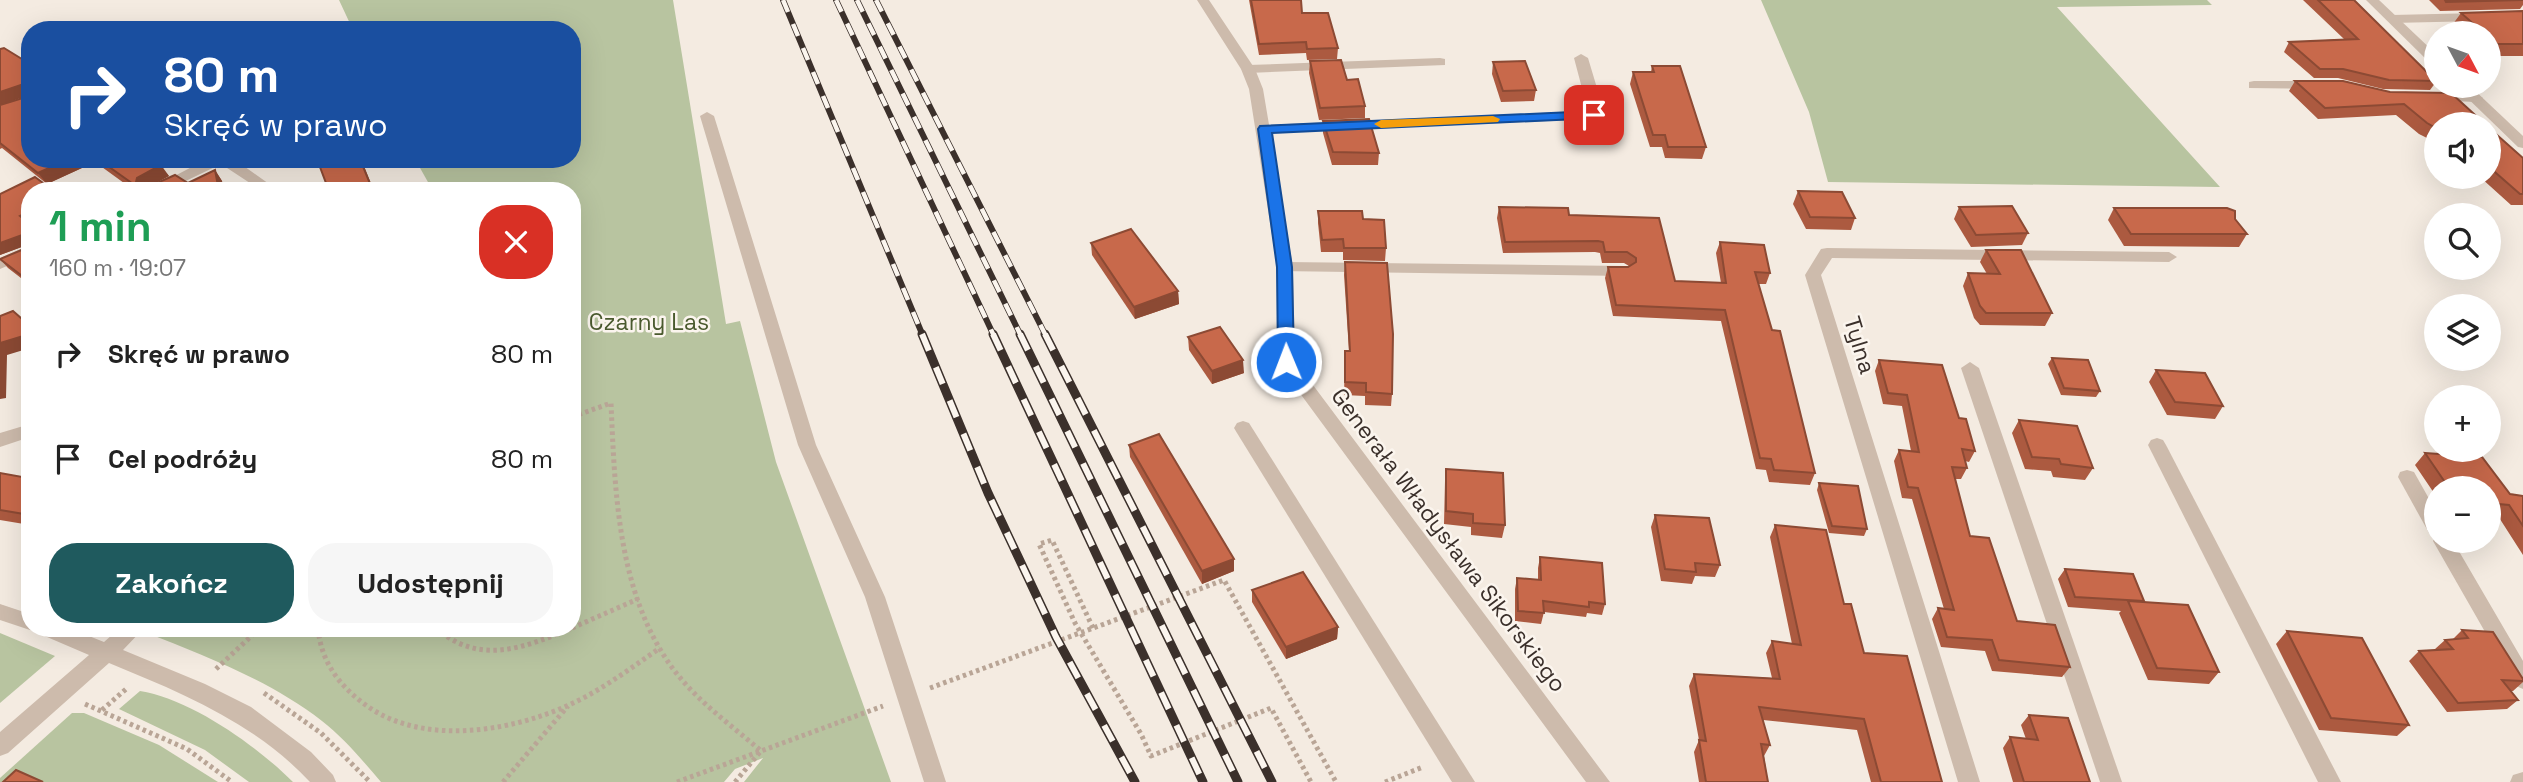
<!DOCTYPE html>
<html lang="pl">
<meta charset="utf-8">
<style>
body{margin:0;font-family:"Space Grotesk",sans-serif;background:#f6f6f6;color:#222;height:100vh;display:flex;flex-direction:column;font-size:26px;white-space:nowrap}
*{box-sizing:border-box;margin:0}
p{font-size:23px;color:#767676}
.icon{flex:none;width:38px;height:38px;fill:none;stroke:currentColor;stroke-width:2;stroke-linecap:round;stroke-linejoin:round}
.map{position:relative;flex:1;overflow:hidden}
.sheet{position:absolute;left:21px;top:182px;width:560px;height:455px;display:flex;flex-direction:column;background:#fff;border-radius:28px;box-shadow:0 7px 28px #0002}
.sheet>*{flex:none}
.hud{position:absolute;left:21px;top:21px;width:560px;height:147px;border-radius:28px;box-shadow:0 7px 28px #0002;background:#1a4fa0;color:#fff;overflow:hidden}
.needle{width:46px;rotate:131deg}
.tools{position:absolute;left:2424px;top:21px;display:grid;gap:14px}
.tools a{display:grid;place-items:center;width:77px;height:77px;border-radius:50%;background:#fff;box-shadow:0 7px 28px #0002;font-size:35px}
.pin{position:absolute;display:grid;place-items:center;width:60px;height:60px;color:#fff;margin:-30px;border-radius:14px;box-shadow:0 4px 10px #0006}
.me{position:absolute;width:77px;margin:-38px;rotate:359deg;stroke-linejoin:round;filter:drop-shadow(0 0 5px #0008)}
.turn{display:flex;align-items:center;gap:24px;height:147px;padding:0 28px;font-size:32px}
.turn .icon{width:91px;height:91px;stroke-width:2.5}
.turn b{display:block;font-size:49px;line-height:60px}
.round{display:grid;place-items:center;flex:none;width:74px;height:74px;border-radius:28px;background:#f6f6f6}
.headline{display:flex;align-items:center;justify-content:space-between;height:119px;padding:0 28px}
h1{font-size:42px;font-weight:700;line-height:52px;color:#1e9e55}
.primary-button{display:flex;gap:14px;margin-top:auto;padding:14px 28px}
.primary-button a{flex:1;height:80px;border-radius:28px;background:#1f5a5e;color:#fff;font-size:28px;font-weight:700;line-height:80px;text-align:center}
.primary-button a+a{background:#f6f6f6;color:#222}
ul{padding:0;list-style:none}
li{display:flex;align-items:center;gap:21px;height:105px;padding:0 28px}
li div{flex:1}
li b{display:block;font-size:26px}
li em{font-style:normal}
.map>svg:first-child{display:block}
</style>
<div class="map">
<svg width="2523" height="782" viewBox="0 0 2523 782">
<rect width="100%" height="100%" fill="#f4ebe1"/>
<g fill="#b8c4a0">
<path d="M339,0H673L726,324L740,321L776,462L891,782H744L763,758L735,769L724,782H381C363,761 344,738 322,721C269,680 207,657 145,632L150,628H572V191H433L415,159H572V30H353Z"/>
<path d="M1761,0H2207L2212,5L2057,7L2220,187L1828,182L1809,112Z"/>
<path d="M0,633L55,656L0,703Z"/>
<path d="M140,691C191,699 257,746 293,782H249L205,750L119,709Z"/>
<path d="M72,713H84L159,745L218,782H0V778Z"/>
</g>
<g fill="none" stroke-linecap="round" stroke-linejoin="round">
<g stroke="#b9a596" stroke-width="5" stroke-dasharray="3.5 3.5" stroke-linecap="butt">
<path d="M572,417L611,403C615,495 618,599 677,674C700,703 732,726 760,750"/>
<path d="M318,628C321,661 338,684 363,703C420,747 509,732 569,705C602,690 631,668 660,648"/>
<path d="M436,628C479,666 524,648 572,628"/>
<path d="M572,628L638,599"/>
<path d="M1093,628L1052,540L1039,544L1075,623L1141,734L1151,756L1271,708L1311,782"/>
<path d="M216,669L260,628"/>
<path d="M930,688L1224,580L1336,782"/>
<path d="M264,693L321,733L370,782"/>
<path d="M85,704L187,749L232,782"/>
<path d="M102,710L126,689"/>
<path d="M503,782L568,706"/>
<path d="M677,782L883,706"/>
<path d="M735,782L760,752"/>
<path d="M1385,782L1423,767"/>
</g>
<g fill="#cdbbac" fill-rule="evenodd">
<path d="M2523,12V20L2392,23L2386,19L2392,15Z"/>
<path d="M1581,54L1588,58L1603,108L1599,118L1594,119L1265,133L1258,129L1265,125L1588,111L1574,58Z"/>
<path d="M1440,58L1445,59V65L1248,73L1241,69L1248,65Z"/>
<path d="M2254,81H2316L2323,85L2316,89L2249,88V82Z"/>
<path d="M2434,93L2476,94L2483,98L2476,102L2429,100V94Z"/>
<path d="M707,112L714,116L816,445L885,597L946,782H924L865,597L798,445L700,116Z"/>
<path d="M1285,262L1624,266L1632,271L1624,276L1279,271L1277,267Z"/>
<path d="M1970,362L1979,368L2122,782H2100L1961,368Z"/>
<path d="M2157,438L2163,440L2166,445L2341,782H2318L2148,445L2151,440Z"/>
<path d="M2407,470L2414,472L2436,511V535L2429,533L2398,477L2400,472Z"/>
<path d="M2436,536V541H2453L2523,661V689L2516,686L2433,541Z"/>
</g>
<g fill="#cdbbac" fill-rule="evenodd">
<path d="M1197,0H1209L1255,69L1263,89L1293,267L1295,361L1610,782H1586L1277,362V267L1249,89L1241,69Z"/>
<path d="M2366,0H2379L2436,54V65L2431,64Z"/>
<path d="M2455,86H2470L2523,136V148L2518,147Z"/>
<path d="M207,159H234L279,191H262L221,164L165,191H146Z"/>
<path d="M30,245V256L0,269V258Z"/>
<path d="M1827,248L2169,252L2177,257L2169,262L1832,258L1821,275L1980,782H1958L1805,275L1821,249Z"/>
<path d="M1243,421L1249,423L1475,782H1452L1237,433L1234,428L1237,423Z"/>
<path d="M30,424V437L0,447V433Z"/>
<path d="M0,604L30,614V628H36L30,630L0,620Z"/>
<path d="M37,628H69L104,642L120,628H144L123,650L205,684L251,707L311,752L333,775L336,782H310C255,723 182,693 109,663L8,753L0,756V732L89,655L40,634Z"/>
</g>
<path fill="#cdbbac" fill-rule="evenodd" d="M2523,772V782H2510L2513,775Z"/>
<g stroke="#3b302b" stroke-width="6">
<g id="rail-far1">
<path d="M783,0L923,336"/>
<path d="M836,0L994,336"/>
<path d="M857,0L1021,336"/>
<path d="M876,0L1046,336"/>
</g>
</g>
<g stroke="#3b302b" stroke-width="9">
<g id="rail">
<path d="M922,334L988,493L1056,637L1135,782"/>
<path d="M993,334L1203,782"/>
<path d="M1020,334L1238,782"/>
<path d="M1045,334L1272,782"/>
</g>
</g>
<use href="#rail-far1" stroke="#fbf5ee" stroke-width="4.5" stroke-dasharray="13" stroke-linecap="butt"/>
<use href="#rail" stroke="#fbf5ee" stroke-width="6" stroke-dasharray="18" stroke-linecap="butt"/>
</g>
<g fill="#ac5a40">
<path d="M1249,0H1301L1302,13L1338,48L1337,59L1307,60L1306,53L1259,55Z"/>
<path d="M2303,0H2354L2436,82L2430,90L2383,89L2338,78H2314L2284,52L2289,42L2344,39Z"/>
<path d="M2429,0H2523V5L2520,9L2440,11Z"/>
<path d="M2523,11V56H2488V33H2463L2453,24L2461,13Z"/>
<path d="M0,49L30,159H153L169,176L157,182L188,183L215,170L222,181L224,191H135L95,162L47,184L2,148L0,149Z"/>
<path d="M1310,61L1365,106V118L1319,120L1309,73Z"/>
<path d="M1493,62L1536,90L1534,101L1501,102L1492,74Z"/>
<path d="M1652,66L1706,147L1702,159L1665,158L1662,147H1650L1630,84L1633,72H1651Z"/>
<path d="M2295,81L2390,92L2436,124V139H2429L2419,134L2396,115L2318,119L2289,91Z"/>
<path d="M1323,121L1379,153L1378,165H1332L1323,133Z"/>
<path d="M2488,127L2523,158V205H2511L2480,177H2488Z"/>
<path d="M30,191V285L8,268L0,259L24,249V246L0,255V194Z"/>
<path d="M1798,191L1855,218L1851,230L1806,229L1793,204Z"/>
<path d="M1499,207L1569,215L1675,281L1721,283L1716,253L1720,242L1770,273L1766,284H1758L1815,473L1810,485L1769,482L1766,470L1756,469L1721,321L1613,316L1605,278L1608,267L1629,266L1624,263H1602L1600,253L1595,252L1503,253L1497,218Z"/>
<path d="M1959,207L2028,233L2022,245L1971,247L1954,219Z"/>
<path d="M2114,208L2247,234L2239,247L2124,246L2108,220Z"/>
<path d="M1318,211L1363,219L1386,248L1385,261L1343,260V252H1321L1318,223Z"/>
<path d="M1091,243L1178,291L1179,304L1135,319L1092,255Z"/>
<path d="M1986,250L2052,313L2045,326L1980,325L1974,318L1963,286L1968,273L1987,274L1980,262Z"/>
<path d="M1345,262L1392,394L1391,406L1365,405V396L1344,395L1345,351H1349L1344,275Z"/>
<path d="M1188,337L1244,373L1212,384L1189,350Z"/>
<path d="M2052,358L2100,391L2096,397L2061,395L2048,364Z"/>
<path d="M1879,360L1959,418L1975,451L1969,462L1965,461L1967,468L1961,479H1955L1970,536L2017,621L2070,667L2062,677L1992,671L1985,651L1941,647L1932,619L1938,608L1944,609L1912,499L1902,498L1894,461L1899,450L1911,451L1902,406L1883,404L1875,371Z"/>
<path d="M2156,370L2223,406L2215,419L2167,415L2149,382Z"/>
<path d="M2019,420L2093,468L2085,480L2053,477L2051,471L2025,469L2012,433Z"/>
<path d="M1129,445L1234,571L1202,584L1130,457Z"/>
<path d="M2425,453L2510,494L2523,496V555L2498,516L2488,515V488H2436V496L2415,465Z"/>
<path d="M1446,469L1505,525L1502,538L1471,535V527L1444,524L1445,481Z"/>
<path d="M30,471V525L0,520V473L22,477Z"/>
<path d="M1819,483L1867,529L1864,536L1829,533L1817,490Z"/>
<path d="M1655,515L1720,565L1715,577L1695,576L1692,584L1661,581L1651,527Z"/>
<path d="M1775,525L1844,604L1864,653L1942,782H1871L1857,730L1763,720L1770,745L1764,756L1768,782H1699L1694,752L1699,740L1689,686L1694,674L1772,678L1766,653L1772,641L1792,644L1770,537Z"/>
<path d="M1540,557L1605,604L1602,615L1587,613L1586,617L1544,612L1541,624L1515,621V589L1517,578L1538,580V568Z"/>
<path d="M2065,569L2144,601L2143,602L2219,672L2209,684L2148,680L2119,613L2121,611L2068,607L2058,579Z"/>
<path d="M1252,590L1338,627L1337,639L1286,659L1252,602Z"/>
<path d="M2462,630L2523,679V682L2513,691H2510L2518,700L2507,709L2447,712L2409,661L2419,651L2436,650L2435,649L2445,640L2453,639Z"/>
<path d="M2287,631L2409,725L2397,736L2319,730L2276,644Z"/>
<path d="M2029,715L2090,782H2013L2003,748L2010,737L2026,739L2021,725Z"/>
</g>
<g fill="#8c4a34">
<path d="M24,84L30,95L0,105V92Z"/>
<path d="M69,159H93L95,162L47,184L38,173Z"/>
<path d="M360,159H361L374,191H373Z"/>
<path d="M161,165L169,176L145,189L136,182L137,178Z"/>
<path d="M215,170L222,181L224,191H219Z"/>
<path d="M30,211V224L20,216Z"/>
<path d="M25,234L30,244L0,255V243Z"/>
<path d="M1178,291L1179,304L1135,319L1134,307Z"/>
<path d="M30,334V348L7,355L6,398L0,399V343Z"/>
<path d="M1243,360L1244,373L1212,384V371Z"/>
<path d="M1234,559V571L1202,584V571Z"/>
<path d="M1338,627L1337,639L1286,659V647Z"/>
</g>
<g fill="#c8694b" stroke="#8c4a34" stroke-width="2">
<path d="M1251,0H1301L1302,13H1328L1338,48L1307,49L1306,42L1259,44Z"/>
<path d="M2318,0H2354L2436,81L2389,80L2343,69H2320L2289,42L2358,39Z"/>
<path d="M2445,0H2523L2446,2Z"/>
<path d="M2523,11V44H2497L2488,37V33H2484L2461,13Z"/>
<path d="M178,22L191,30H158Z"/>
<path d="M4,48L30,64V159H69L38,173L0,143V105L23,98L24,84L0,92V49Z"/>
<path d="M1341,60L1347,80L1358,79L1365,106L1320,108L1310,61Z"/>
<path d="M1525,61L1536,90L1503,91L1493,62Z"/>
<path d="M1652,66H1680L1706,147H1668L1665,135H1653L1633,72H1654Z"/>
<path d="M2295,81H2343L2390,92L2451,93L2485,124H2436V128L2427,123L2404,104L2325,108Z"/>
<path d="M1369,119L1379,153L1333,152L1323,121Z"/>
<path d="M2488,127L2523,158V194H2520L2488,166Z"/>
<path d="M98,159H153L161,165L137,178L136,182L157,183L175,175L188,183L215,170L219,191H143Z"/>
<path d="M317,159H360L373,191H329Z"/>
<path d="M35,177L54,191H30V211L20,216L30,224V282L0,259L24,249L25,234L0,243V194Z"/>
<path d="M1798,191L1842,192L1855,218L1810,217Z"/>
<path d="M2012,206L2028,233L1976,235L1959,207Z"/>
<path d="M1499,207L1568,208L1569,215L1659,218L1675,281L1726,283L1720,242L1764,245L1770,273L1755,272L1772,330L1780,331L1815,473L1774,470L1771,459L1760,458L1725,310L1616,305L1608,267H1628L1636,262V258L1627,252H1605L1603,242L1598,241L1505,242Z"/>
<path d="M2114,208H2227L2235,211V219L2247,234H2131Z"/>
<path d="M1318,211H1362L1363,219L1384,220L1386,248H1344L1343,239L1322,240Z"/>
<path d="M1131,229L1178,291L1134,307L1091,243Z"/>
<path d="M1986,250H2021L2052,313H1986L1980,306L1968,273L2000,274Z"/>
<path d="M1345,262L1387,263L1393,334L1392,394L1366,392V383L1345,382V351H1350Z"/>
<path d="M13,311L30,326V334L0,343V316Z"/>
<path d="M1220,327L1243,360L1212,371L1188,337Z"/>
<path d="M2052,358L2088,360L2100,391L2064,388Z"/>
<path d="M1879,360L1942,365L1959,418L1966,419L1975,451L1962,449L1967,468L1952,467L1970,536L1989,538L2017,621L2055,625L2070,667L1999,660L1992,640L1947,637L1938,608L1954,610L1918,488L1908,487L1899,450L1919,452L1907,395L1888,393Z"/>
<path d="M2156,370L2205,373L2223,406L2175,402Z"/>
<path d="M2019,420L2077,426L2093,468L2061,464L2059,459L2032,457Z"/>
<path d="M1159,434L1234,559L1202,571L1129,445Z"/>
<path d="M2425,453L2482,457L2510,494L2523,496V526L2509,505L2488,503V488H2449Z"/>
<path d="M1446,469L1503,473L1505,525L1473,523V514L1446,511Z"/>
<path d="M30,471V515L0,510V473L22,477Z"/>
<path d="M1819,483L1858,486L1867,529L1832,526Z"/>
<path d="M1655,515L1709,518L1720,565L1695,563L1696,572L1665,569Z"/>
<path d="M1775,525L1826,530L1844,604H1851L1864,653L1907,656L1942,782H1881L1864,719L1759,707L1770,745L1761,744L1768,782H1706L1699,740L1706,741L1694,674L1780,679L1772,641L1801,645Z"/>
<path d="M1540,557L1602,563L1605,604L1589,602V607L1543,601L1544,613L1518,611L1517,578L1541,580Z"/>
<path d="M2065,569L2133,574L2144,601L2075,597Z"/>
<path d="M1303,572L1338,627L1286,647L1252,590Z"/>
<path d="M2128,601L2188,605L2219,672L2157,668Z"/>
<path d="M2462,630L2493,632L2523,679V681L2502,680L2518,700L2458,703L2419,651L2453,649L2445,640L2468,638Z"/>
<path d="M2287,631L2362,638L2409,725L2331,718Z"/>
<path d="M2029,715L2068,718L2090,782H2024L2010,737L2038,740Z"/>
<path d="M16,770L43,782H3Z"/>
</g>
<path fill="#1a73e8" stroke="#114b97" stroke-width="2" d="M1594,111L1600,115L1599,118L1272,133L1292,267L1294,362L1286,367L1280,366L1278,362L1277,267L1258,129L1260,126Z"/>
<path fill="#f59e0b" d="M1493,116L1500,119L1498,122L1381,128L1374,124L1381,120Z"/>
<g text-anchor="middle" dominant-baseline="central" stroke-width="5" stroke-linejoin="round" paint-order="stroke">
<g font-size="23" fill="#4a5a2e" stroke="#fbf5ee">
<text x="649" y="322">Czarny Las</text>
</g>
<g font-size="23" fill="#3b302b" stroke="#fbf5ee">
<text transform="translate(1860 345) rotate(73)">Tylna</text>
<text transform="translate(1449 540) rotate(53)">Generała Władysława Sikorskiego</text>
</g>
</g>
</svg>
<div class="tools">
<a><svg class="needle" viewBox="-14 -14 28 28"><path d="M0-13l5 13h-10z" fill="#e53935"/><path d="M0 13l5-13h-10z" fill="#767676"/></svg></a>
<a><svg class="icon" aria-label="sound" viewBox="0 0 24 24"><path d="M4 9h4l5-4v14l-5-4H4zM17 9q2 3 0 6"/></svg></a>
<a><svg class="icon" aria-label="search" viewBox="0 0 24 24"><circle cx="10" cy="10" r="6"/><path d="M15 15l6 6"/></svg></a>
<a><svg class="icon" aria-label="layers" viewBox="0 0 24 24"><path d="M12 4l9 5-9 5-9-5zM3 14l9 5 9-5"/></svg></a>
<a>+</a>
<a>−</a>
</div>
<div class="pin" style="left:1594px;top:115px;background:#d93025"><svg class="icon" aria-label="arrive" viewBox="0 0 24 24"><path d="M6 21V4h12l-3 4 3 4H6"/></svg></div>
<svg class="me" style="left:1286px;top:362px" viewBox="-20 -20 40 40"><circle r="17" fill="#1a73e8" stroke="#fff" stroke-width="3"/><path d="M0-11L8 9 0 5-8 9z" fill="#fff"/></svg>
<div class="hud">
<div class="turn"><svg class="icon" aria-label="right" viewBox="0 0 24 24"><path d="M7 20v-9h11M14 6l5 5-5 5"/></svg><div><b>80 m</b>Skręć w prawo</div></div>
</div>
<section class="sheet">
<div class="headline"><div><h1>1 min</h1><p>160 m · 19:07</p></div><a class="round" style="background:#d93025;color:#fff"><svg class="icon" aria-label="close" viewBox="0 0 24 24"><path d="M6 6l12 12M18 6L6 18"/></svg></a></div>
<ul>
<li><svg class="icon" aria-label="right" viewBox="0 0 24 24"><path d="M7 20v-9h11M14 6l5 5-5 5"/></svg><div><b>Skręć w prawo</b></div><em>80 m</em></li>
<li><svg class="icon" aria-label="arrive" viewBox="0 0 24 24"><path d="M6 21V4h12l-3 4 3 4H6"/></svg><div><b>Cel podróży</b></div><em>80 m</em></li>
</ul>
<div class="primary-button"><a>Zakończ</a><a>Udostępnij</a></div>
</section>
</div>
